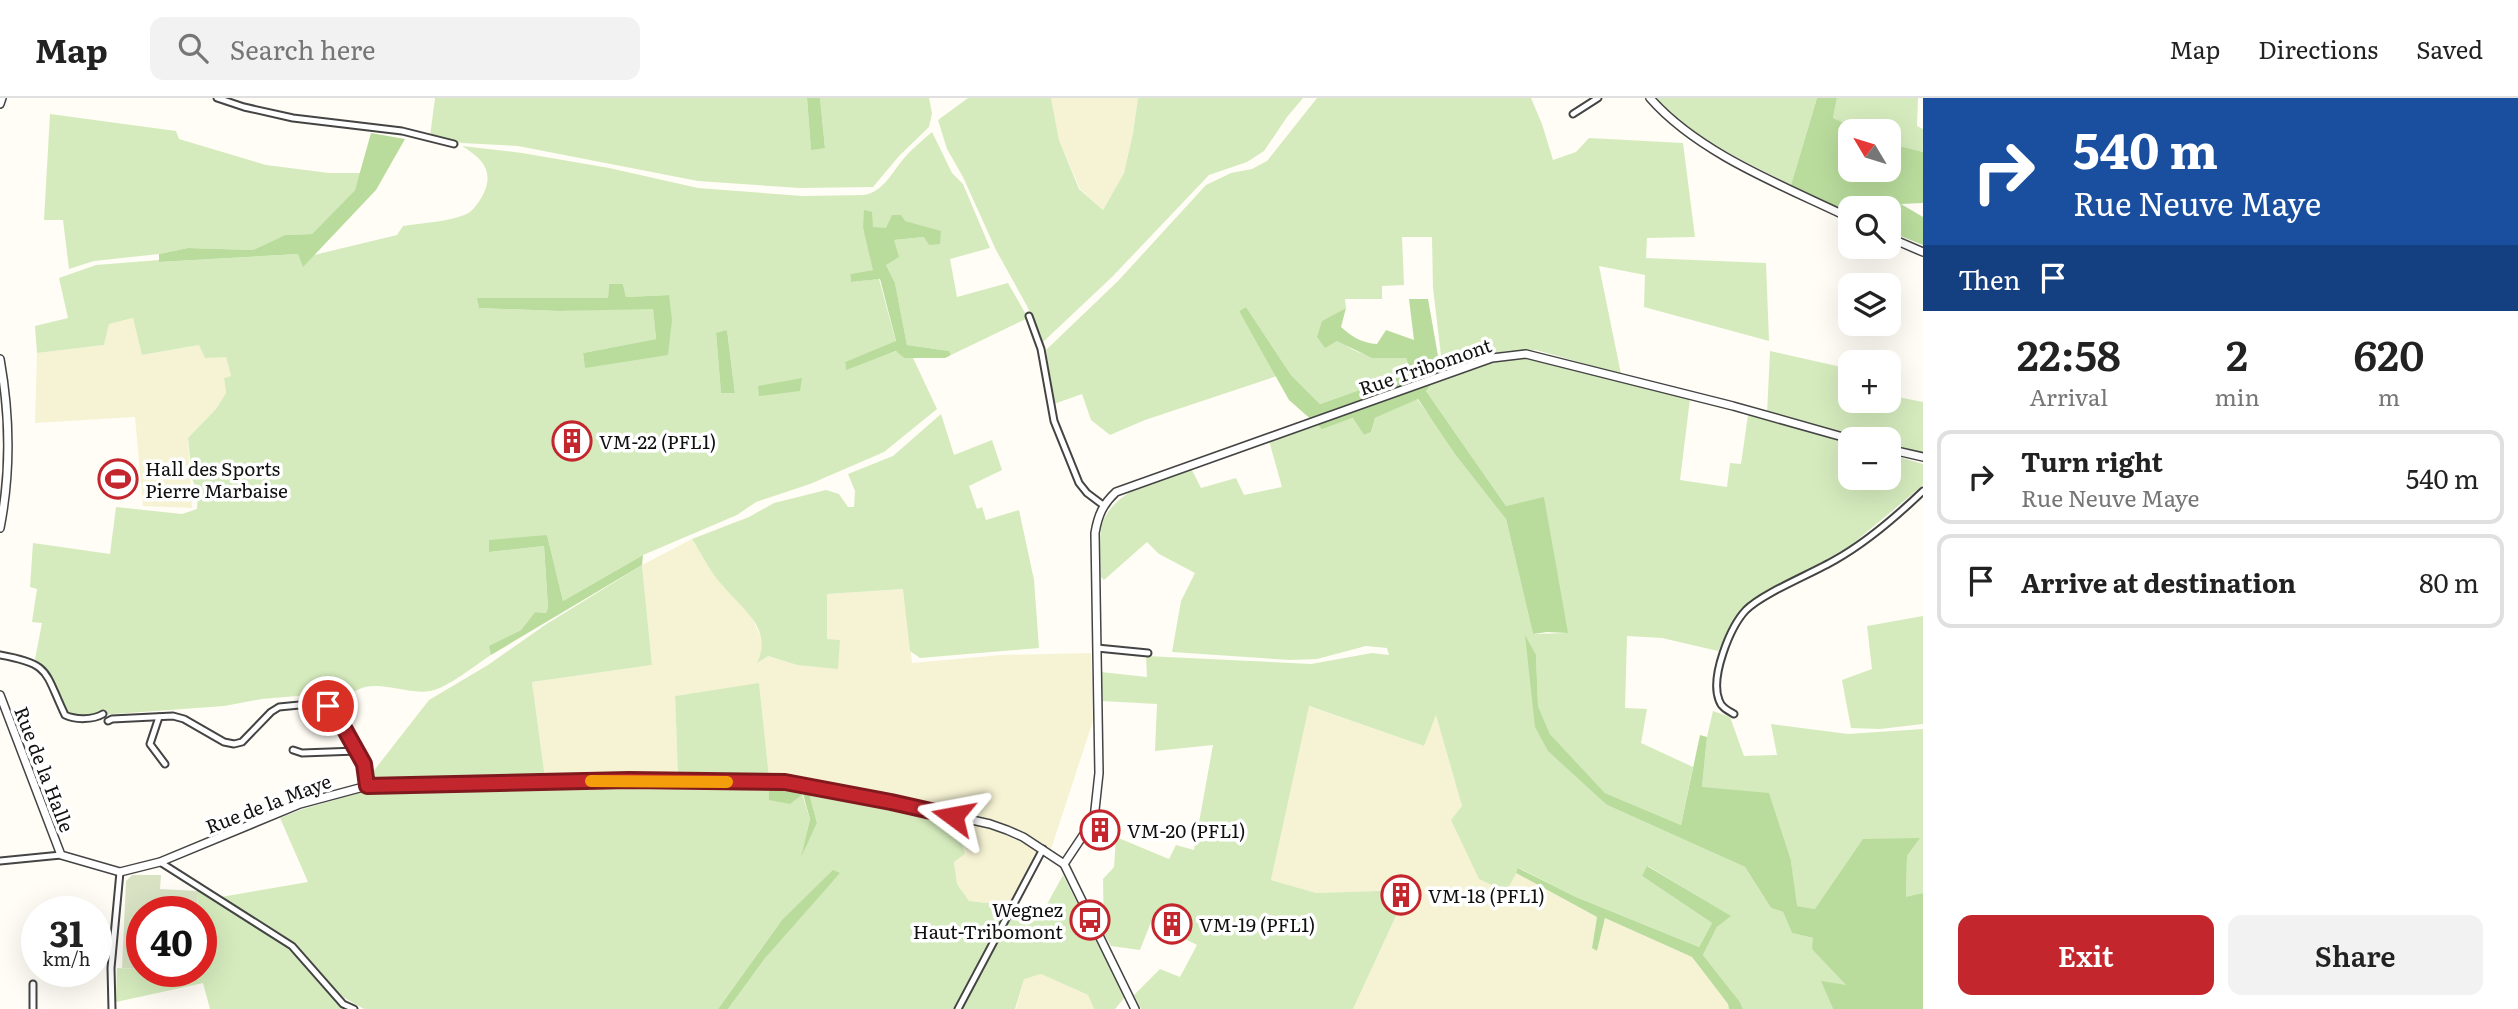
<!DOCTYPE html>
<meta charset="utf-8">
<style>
body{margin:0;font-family:Literata,serif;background:#f2f2f2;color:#222;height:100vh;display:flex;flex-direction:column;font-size:26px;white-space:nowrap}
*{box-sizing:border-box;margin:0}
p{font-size:23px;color:#767676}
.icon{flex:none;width:38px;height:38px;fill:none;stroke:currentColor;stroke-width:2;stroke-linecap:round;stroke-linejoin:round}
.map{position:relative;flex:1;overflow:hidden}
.drawer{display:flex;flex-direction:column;background:#fff;width:595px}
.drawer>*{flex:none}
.top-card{background:#1a4fa0;color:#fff;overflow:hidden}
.needle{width:46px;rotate:308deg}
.buttons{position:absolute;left:1838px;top:21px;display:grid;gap:14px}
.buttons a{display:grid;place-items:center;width:63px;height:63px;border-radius:14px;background:#fff;box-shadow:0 7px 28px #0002;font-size:35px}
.speed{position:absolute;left:21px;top:798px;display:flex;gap:14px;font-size:35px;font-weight:700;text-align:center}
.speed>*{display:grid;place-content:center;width:91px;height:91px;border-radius:50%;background:#fff;box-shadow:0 7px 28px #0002;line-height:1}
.speed small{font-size:18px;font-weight:400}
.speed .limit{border:10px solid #d22;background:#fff;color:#111}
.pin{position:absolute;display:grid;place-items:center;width:60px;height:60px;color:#fff;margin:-30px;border:4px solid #fff;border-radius:50%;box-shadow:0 2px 7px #0007}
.me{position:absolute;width:77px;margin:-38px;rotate:283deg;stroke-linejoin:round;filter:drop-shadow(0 0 5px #0008)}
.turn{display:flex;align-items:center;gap:24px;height:147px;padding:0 35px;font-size:32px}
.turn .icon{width:91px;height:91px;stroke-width:2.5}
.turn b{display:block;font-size:49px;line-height:60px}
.then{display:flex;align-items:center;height:66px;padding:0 35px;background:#0003;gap:14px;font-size:26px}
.eta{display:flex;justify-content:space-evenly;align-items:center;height:119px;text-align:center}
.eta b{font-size:42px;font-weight:600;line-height:49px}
.action{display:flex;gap:14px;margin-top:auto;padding:14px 35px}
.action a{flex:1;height:80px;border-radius:14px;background:#c4262e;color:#fff;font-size:28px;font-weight:600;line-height:80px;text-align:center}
.action a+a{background:#f2f2f2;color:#222}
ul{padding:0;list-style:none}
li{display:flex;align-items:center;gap:21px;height:94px;margin:0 14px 10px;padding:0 21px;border:4px solid #e0e0e0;border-radius:14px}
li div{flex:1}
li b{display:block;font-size:26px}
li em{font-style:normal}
header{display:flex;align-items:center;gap:42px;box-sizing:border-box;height:98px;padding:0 35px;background:#fff;border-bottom:2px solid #e0e0e0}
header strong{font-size:33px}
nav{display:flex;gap:38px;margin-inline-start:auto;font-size:24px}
.search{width:490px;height:63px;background:#f2f2f2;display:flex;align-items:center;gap:18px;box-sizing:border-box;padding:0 24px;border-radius:14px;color:#767676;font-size:26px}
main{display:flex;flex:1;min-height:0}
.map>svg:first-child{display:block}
</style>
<header>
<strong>Map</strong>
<div class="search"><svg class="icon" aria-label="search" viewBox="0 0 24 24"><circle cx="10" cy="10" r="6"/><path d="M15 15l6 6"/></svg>Search here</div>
<nav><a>Map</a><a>Directions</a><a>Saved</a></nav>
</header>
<main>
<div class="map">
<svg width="1923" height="911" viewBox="0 0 1923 911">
<rect width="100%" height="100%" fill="#fffdf5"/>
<g fill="#f6f3d4">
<path d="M1051,0H1138L1133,35L1124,75L1103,112L1080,91L1059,42Z"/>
<path d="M133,220L143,257L199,247L226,259L231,278L224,280L226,295L216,311L188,340L192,410L143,408L135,319L35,325L37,255L104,247L109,226Z"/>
<path d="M692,441L721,486L750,516L764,545L758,564L767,558L797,567L827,542V496L904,491L912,565L1001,557L1091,555L1093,623L1051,751L1028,737L987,721L823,684L769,679L759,586L675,598L678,678L545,680L532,584L652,567L642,467Z"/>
<path d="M1308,608L1424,648L1436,616L1462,708L1506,794L1516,775L1597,819L1592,850L1597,853L1605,820L1692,859L1728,906L1729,911H1353L1408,792L1316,795L1271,782Z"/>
<path d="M955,722L995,732L1038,752L1012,803L987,805L969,803L957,786L954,764L965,756Z"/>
<path d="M1041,876L1088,897L1094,911H1016L1024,880Z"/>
</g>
<g fill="#d5ebbd" fill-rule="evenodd">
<path d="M435,0H807L811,51L825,49L820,0H929L932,15L929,29L899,58L873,89L800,90L698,83L518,48L462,45L430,38Z"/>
<path d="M968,0H1051L1059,42L1079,91L1103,112L1124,75L1133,35L1138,0H1303L1287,19L1264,53L1247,64L1209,77L1112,179L1043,244L1027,208L996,152L963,79L947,51L938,22Z"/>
<path d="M1317,0H1531L1542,26L1553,62L1576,54L1589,40L1683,45L1695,139L1647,140L1646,160L1766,165L1769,243L1644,209L1645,177L1599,168L1621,276L1536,252L1505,253L1449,271L1442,266L1433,190L1432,139H1402L1404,187L1382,188V201H1345L1346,210L1323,223C1348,257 1366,260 1406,260L1411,274L1320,306L1291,277L1246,209L1239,213L1277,278L1145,322L1110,337L1091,322L1082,296L1054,306L1046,252L1118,183L1206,87L1231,75L1252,71L1267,63Z"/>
<path d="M1657,0H1817L1791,87C1744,63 1692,40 1657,0Z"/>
<path d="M1837,0H1918L1917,28L1923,31V54L1896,47L1888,48V33H1859L1857,30L1833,20Z"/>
<path d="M50,16L176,33L179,41L266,67L329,75H361L355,92L312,136L285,137L253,152L188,150L159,156L94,163L69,171L63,122H44Z"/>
<path d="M932,34L952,75L963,86L990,150L950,161L957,199L1008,185L1028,220L951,257L949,253L907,247L895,185L886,167L894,142L924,139L941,133L863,130L874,172L850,176L851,184L879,181L896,244L845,264L846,271L897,253L904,260H913L937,311L884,354L810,386L756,404L737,417L643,457L563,503L547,437L490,454L544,448L548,510L546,515L535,514L521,532L490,548L491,557C475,567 448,590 430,593C405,597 378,580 355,593L262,601L224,608L72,619L65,614L47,573L35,561L42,525L32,524L37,491L30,489L33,445L110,456L116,409L182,416L197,411L198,395L192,381L188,340L216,311L226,295L224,280L231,278L226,259L205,260L199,247L142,257L133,220L109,226L104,247L37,255L35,228L68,220L59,180L96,167L159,162V164L299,156L303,168L314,157L397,137L403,128C421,125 448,124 464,117C471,115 476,108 480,102C496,76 485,62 462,48L522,55L609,70L698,90L802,98L864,97C884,94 893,72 906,58C914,49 923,42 932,34ZM609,186H623L626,199L669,197L668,256L585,269L583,255L656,241L653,210L559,213L479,210L478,200H608ZM727,232L735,294V295L721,294L716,236Z"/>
<path d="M1770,253L1850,271V303H1888V297L1923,304V356L1888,347V341H1865L1767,316Z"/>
<path d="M1533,260L1690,301L1680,382L1727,389L1730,365L1741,366L1748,317L1850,345V380H1888V356L1923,366V387L1850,448L1750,505L1738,518L1718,553L1662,540L1627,538L1625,610L1647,611L1641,645L1693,669L1681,727L1605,695L1550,636L1538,608L1536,557L1535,629L1607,707L1745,769L1771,810L1783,814L1792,835L1813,840V851L1847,888L1822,884L1833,911H1743L1740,904L1703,857L1717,829L1730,818L1648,768L1642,778L1712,825L1699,849L1576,799L1519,770L1506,794L1479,781L1451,722L1462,708L1436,617L1424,648L1309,608L1271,782L1316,795L1408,792L1353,911H1141L1134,897L1160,871L1180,879L1197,847L1151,824L1140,852L1111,848L1104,836L1103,781L1114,769L1116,739L1169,761L1176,747L1194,752L1213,647L1155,653L1157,606L1102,603L1101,574L1147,579L1146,558L1311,566L1372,555L1389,557L1387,550L1366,548L1317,561L1290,562L1172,554L1181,503L1195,475L1159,456L1147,444L1104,482L1101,479C1101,465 1098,435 1103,423C1117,391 1161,380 1191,370L1201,390L1236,380L1244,397L1282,389L1269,343L1317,327L1322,330L1354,320L1364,337L1371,334L1375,320L1417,301L1506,421L1533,536L1567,535L1544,400L1506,408L1426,293L1434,284L1497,261Z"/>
<path d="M941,316L954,357L992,342L1002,372L969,388L977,411L982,409L986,422L1019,412L1034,482L1039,550L920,560L910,553L903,491L827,496V541L840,542L838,571L797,567L768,558L757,565C774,531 742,511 722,487C710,474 702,456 692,441L749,419L774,405L826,392L839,396L848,409H854L855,393L848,376L893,358Z"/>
<path d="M642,467L652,567L532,584L545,680L374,681L372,675L429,602L488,567L545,527Z"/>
<path d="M1923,518V626L1880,631L1851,630L1842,582L1872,571L1867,528Z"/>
<path d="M759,585L769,679L678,678L675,598Z"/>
<path d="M1713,613L1730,619L1744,658L1777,657L1771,626L1848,636L1923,631V795L1906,800L1907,758L1919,741L1815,811L1796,808L1791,763L1702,689L1707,639Z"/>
<path d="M769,686V702L802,696L810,721L802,755L817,725L808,691L955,722L965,756L954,764L957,786L969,803L987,805L1012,803L955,911H728L766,859L782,822L718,911H364L341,898L297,847L221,799L308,784L280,720L303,711L370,692Z"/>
<path d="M1063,777L1125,899L1115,911H1094L1088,897L1041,876L1024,881L1015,911H961L1015,809L1039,821Z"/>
<path d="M198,793L247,819L294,852L346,911H210L203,885L116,904L117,870L142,871V873H201V814H197Z"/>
</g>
<g fill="#b9dc9c">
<path d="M807,0H820L825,50L811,52Z"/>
<path d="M1817,0H1837L1833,20L1857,30L1859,33H1850V72H1888V48L1896,47L1923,54V105L1901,106L1923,119V147L1888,133V110H1850V116L1791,87Z"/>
<path d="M371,35L405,41L376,92L303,169L298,156L159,164V156L188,150L253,152L285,137L312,136L355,92Z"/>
<path d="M864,112L872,114L873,129L886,130L892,117H901L905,123L941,133L940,146L929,147L924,139L894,142L899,159L886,167L895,185L907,247L949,253L951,257L945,260H904L896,253L846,272L845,264L896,243L880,181L851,184L850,176L873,172L863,130Z"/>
<path d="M609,186H623L626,199L669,197L672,222L668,257L585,270L583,255L656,241L653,211L559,213L479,210L477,200H608Z"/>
<path d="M1409,201H1428L1441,275L1426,293L1506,408L1544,399L1568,535L1547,534L1533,536L1506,421L1455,356L1418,301L1375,320L1371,334L1364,337L1353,320L1322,331L1289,302L1239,213L1246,209L1291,277L1320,306L1411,274L1406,260H1372L1337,243L1325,250L1317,239L1322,223L1346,210L1341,229C1352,239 1362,245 1377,246L1386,232L1414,242Z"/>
<path d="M727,232L735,295H721L716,235Z"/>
<path d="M802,280L800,293L759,298L758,288Z"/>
<path d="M547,437L563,503L643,457L642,467L491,557L489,548L521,532L535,514L546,515L548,510L544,448L489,454V442Z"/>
<path d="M1525,537L1536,557L1538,608L1550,636L1605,695L1681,727L1700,637L1707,639L1702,689L1769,695L1791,763L1797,808L1815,811L1863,741L1920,740L1907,758L1906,799L1923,795V911H1833L1821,883L1846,887L1812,851L1813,840L1792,835L1783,814L1771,810L1745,769L1607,707L1548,653L1535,629Z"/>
<path d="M769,686L808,691L817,725L801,759L810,721L803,696L790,706L769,702Z"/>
<path d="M1647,768L1731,818L1717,829L1703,857L1740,904L1743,911H1729L1728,906L1692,859L1605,820L1597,853L1592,850L1597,819L1516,775L1518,770L1576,799L1699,849L1712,825L1642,778Z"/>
<path d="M833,772L840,775L766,859L728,911H718L782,822Z"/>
</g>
<path fill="#d9e3c4" d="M132,777H161L160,791L198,793L197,814H142V871L122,870L126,783Z"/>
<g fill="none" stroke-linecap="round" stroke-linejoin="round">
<g stroke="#444" stroke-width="9">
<g id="minor">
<path d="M217,0L244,9L293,20L402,33L454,46"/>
<path d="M1573,16L1598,0"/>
<path d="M1029,218L1041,251L1054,323L1079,385L1087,395L1103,407"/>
<path d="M1097,550L1148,555"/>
<path d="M0,557C51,566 44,573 65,617C75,622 93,622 103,616"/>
<path d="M1734,616C1727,612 1721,609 1719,602C1710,579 1730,529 1746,512C1763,495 1811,476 1835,462C1867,444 1897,418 1923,393"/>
<path d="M159,619L150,646L165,666"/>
<path d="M108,623L112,621L173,618L184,621L224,644L234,646L242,644L271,614L279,609L320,605L335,614L364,666L367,688"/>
<path d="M293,652L302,655L357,653"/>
<path d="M0,763L61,757"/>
<path d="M160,764L292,848L343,906L354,911"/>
<path d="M33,911V886"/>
<path d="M112,911L111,870L120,774"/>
<path d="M958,911L1043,751"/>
</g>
</g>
<g stroke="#444" stroke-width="10">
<g id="tertiary">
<path d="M1650,0C1699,56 1784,88 1850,120"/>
<path d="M0,6L2,0"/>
<path d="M1888,139L1923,154"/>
<path d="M0,261C10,317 11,374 0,430"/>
<path d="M1888,351L1923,359"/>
<path d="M0,597L61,757L120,774L160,764L300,706L367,688L629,682L785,684L891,704L990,726L1007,732L1023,739L1064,766L1135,911"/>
<path d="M1064,766L1094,721L1099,675L1095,435C1098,417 1103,406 1116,394L1492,260L1526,256L1733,308L1850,341"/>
</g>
</g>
<use href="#minor" stroke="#fff" stroke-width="5"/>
<use href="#tertiary" stroke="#fff" stroke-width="7"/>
</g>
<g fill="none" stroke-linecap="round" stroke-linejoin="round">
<g stroke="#7f191e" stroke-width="18">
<path id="route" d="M328,608L335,614L364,666L367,688L629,682L785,684L891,704L953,718"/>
</g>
<use href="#route" stroke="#c4262e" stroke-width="12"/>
<path stroke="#f59e0b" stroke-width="12" d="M591,683L727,684"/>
</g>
<defs>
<g id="building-ring" transform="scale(2.0125)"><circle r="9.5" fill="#fff" stroke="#c4262e" stroke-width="1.5"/><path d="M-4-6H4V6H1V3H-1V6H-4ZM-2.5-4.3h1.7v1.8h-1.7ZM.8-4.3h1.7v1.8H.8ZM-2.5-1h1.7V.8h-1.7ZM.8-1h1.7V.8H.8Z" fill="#c4262e"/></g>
<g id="stadium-ring" transform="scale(2.0125)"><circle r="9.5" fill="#fff" stroke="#c4262e" stroke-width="1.5"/><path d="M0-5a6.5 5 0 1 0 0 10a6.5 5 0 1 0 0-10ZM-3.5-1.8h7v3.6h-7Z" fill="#c4262e"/></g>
<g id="bus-ring" transform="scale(2.0125)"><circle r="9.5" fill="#fff" stroke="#c4262e" stroke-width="1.5"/><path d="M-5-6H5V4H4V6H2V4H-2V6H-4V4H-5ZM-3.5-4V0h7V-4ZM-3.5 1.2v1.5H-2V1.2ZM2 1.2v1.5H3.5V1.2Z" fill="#c4262e"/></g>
</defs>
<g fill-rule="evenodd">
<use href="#building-ring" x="572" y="343"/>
<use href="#stadium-ring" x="118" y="381"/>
<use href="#building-ring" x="1100" y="732"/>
<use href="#building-ring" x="1401" y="797"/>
<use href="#bus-ring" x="1090" y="822"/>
<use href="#building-ring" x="1172" y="826"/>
</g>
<g text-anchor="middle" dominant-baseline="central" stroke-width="7" stroke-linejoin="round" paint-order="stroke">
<g font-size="19" fill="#111" stroke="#fff">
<text transform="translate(1425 268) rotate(-19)">Rue Tribomont</text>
<text transform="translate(45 671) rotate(69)">Rue de la Halle</text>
<text transform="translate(268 705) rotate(-21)">Rue de la Maye</text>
</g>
<g font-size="19" fill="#111" stroke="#fff" text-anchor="start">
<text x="599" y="343">VM-22 (PFL1)</text>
<text x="145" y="370">Hall des Sports<tspan x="145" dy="22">Pierre Marbaise</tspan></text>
<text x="1127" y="732">VM-20 (PFL1)</text>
<text x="1428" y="797">VM-18 (PFL1)</text>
<text x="1063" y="811" text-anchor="end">Wegnez<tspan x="1063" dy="22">Haut-Tribomont</tspan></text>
<text x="1199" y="826">VM-19 (PFL1)</text>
</g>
</g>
</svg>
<div class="buttons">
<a><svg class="needle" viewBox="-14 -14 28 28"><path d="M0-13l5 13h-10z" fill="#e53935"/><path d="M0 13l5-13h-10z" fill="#767676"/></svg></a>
<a><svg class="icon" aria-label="search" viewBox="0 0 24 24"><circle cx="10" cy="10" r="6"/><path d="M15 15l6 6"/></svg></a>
<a><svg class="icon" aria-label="layers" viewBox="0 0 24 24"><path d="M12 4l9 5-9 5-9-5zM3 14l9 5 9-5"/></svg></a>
<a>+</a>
<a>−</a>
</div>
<div class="speed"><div>31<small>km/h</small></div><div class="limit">40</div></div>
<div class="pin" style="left:328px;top:608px;background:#d93025"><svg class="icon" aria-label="arrive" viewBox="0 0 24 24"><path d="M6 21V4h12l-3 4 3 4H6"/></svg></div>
<svg class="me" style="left:953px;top:718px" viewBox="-20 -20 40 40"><path d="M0-17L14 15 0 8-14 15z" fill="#c4262e" stroke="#fff" stroke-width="4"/></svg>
</div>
<section class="drawer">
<div class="top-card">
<div class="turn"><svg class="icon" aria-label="right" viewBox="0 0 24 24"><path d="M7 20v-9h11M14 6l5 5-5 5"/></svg><div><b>540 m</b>Rue Neuve Maye</div></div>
<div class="then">Then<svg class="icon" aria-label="arrive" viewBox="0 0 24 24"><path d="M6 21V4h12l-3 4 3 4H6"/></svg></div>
</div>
<div class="eta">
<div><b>22:58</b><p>Arrival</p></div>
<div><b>2</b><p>min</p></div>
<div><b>620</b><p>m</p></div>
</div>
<ul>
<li><svg class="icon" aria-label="right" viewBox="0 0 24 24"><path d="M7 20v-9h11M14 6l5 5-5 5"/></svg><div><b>Turn right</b><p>Rue Neuve Maye</p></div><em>540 m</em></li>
<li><svg class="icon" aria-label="arrive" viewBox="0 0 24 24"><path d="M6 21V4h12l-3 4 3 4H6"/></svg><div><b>Arrive at destination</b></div><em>80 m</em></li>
</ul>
<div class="action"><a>Exit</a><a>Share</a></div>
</section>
</main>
